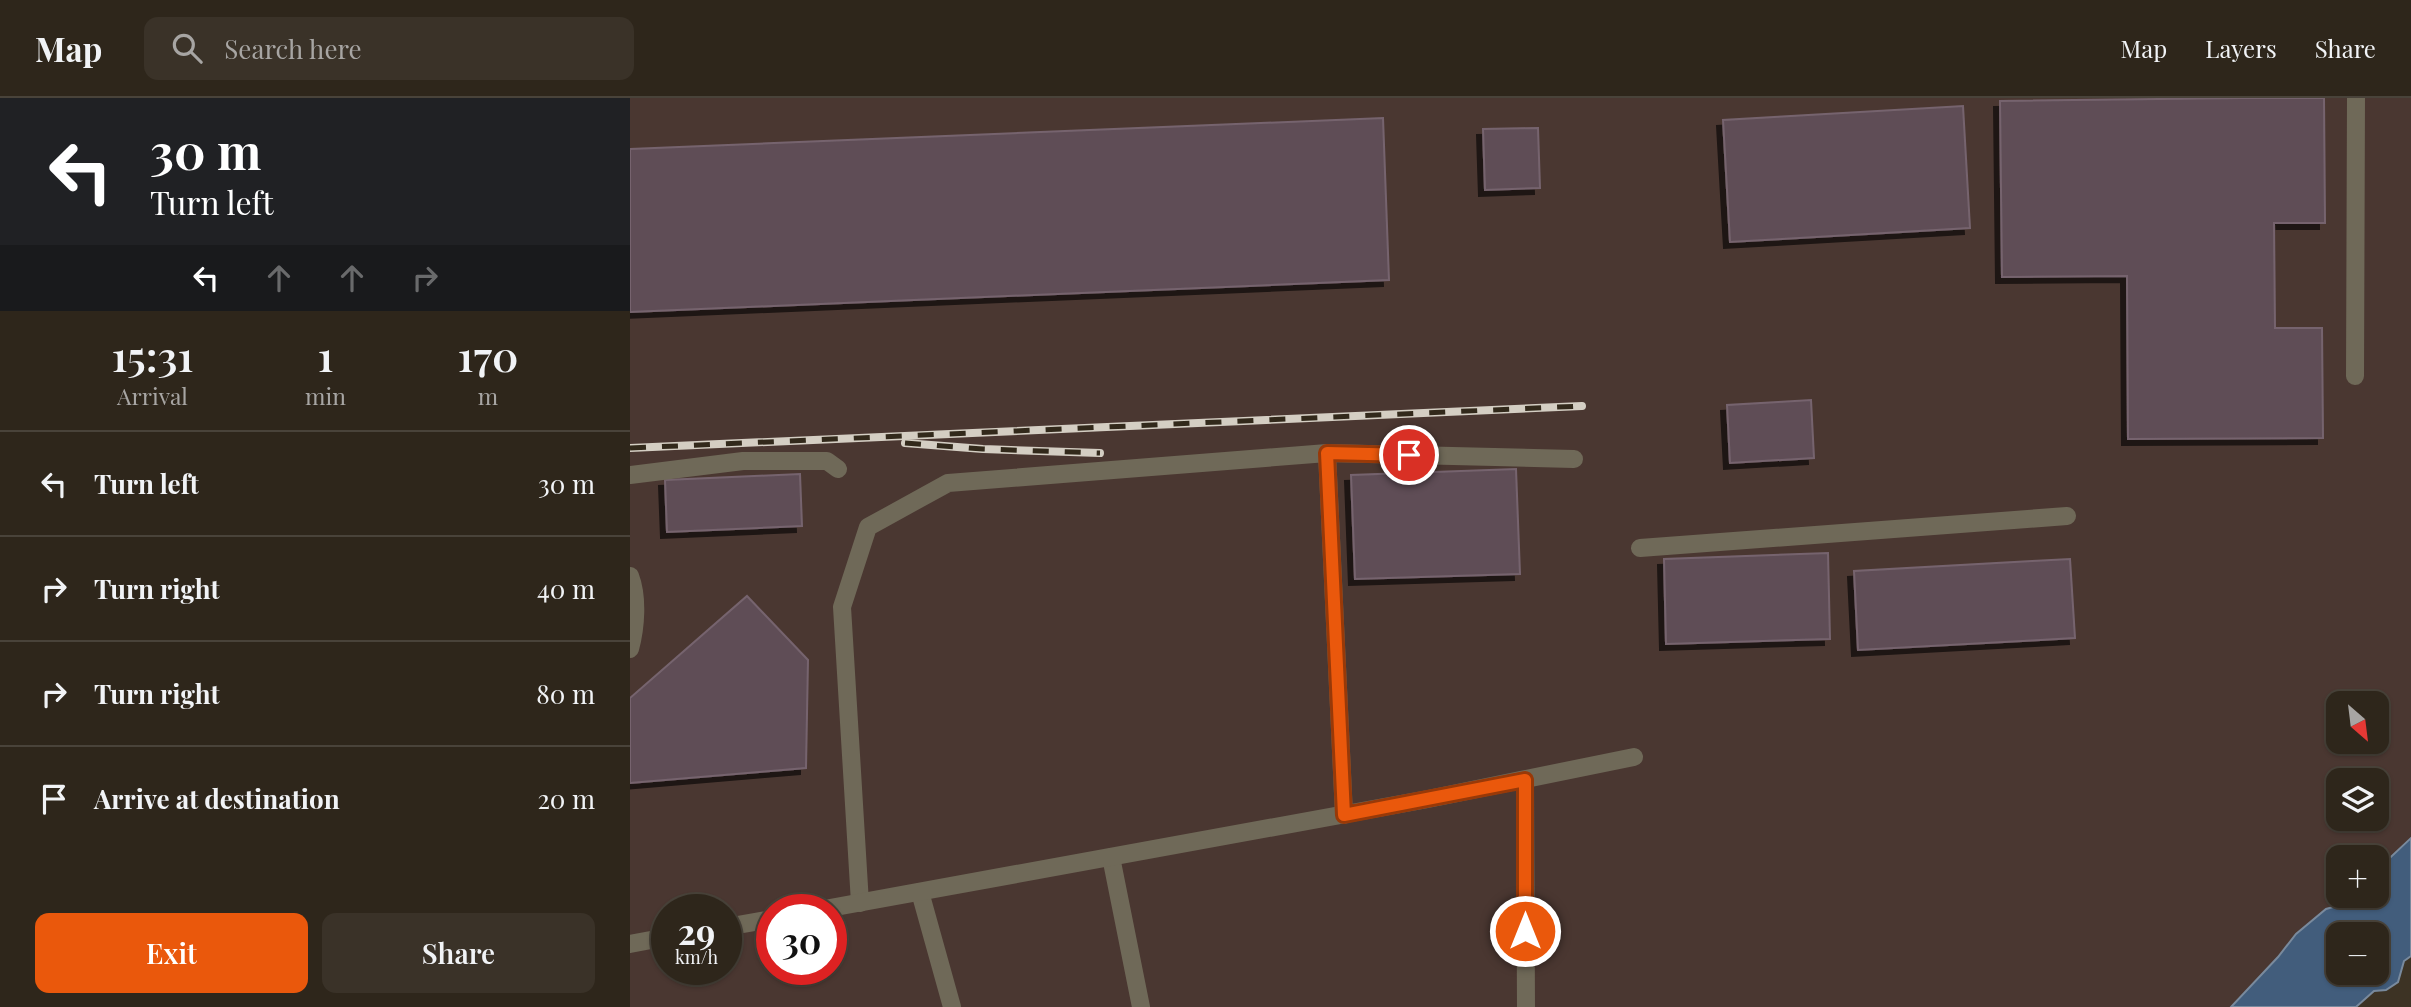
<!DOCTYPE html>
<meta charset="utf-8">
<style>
body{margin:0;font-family:"Playfair Display",serif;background:#3a3228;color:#f1f3f6;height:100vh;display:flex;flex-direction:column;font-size:26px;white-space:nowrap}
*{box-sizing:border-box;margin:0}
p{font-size:23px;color:#a7a5a3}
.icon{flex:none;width:38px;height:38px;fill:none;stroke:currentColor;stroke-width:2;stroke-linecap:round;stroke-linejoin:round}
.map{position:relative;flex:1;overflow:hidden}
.details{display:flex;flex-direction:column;background:#2e261b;width:630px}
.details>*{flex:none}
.banner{background:#202124;color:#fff;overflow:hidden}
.needle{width:46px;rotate:152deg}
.buttons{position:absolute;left:1696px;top:593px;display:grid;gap:14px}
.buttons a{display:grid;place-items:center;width:63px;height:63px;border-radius:14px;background:#2e261b;box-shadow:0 2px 5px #0004,0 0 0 2px #49433a;font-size:35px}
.speed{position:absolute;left:21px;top:796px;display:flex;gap:14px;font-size:35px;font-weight:700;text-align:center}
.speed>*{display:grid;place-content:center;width:91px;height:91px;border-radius:50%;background:#2e261b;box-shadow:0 2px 5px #0004,0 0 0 2px #49433a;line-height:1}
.speed small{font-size:18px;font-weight:400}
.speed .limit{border:10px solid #d22;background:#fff;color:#111}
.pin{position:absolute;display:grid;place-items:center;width:60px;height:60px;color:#fff;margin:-30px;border:4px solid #fff;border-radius:50%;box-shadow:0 2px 7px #0007}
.me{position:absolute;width:77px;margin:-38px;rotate:0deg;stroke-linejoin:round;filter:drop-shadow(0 0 5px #0008)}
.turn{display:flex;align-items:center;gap:24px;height:147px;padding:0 35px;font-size:32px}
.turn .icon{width:91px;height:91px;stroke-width:2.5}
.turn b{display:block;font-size:49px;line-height:60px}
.lanes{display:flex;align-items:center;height:66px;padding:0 35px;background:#0003;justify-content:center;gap:35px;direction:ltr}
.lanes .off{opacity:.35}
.eta{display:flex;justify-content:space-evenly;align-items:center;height:119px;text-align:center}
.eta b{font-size:42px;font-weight:600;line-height:49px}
.action{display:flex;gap:14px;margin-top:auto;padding:14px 35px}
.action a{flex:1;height:80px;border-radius:14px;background:#ea580c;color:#fff;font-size:28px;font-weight:600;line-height:80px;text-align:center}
.action a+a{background:#3a3228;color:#f1f3f6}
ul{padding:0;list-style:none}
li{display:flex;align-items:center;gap:21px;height:105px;padding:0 35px;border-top:2px solid #49433a}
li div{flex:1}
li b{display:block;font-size:26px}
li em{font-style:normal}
header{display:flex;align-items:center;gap:42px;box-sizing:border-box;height:98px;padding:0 35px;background:#2e261b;border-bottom:2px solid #49433a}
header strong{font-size:33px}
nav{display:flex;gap:38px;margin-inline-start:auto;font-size:24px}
.search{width:490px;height:63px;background:#3a3228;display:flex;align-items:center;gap:18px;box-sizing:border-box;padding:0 24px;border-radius:14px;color:#a7a5a3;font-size:26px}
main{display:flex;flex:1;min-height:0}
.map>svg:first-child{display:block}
</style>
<header>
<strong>Map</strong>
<div class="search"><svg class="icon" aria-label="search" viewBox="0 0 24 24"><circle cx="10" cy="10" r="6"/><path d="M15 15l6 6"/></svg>Search here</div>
<nav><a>Map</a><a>Layers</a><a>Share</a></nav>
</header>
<main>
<section class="details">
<div class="banner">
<div class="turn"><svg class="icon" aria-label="left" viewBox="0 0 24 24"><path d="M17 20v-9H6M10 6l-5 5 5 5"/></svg><div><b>30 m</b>Turn left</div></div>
<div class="lanes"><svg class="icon" aria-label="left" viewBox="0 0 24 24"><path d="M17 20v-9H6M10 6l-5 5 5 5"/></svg><svg class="icon off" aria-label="ahead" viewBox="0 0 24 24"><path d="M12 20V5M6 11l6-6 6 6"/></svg><svg class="icon off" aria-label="ahead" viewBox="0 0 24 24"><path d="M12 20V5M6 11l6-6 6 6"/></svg><svg class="icon off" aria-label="right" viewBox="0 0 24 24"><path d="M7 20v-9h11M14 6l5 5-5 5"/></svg></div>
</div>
<div class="eta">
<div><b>15:31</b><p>Arrival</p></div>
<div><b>1</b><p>min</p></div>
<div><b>170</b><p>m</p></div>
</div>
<ul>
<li><svg class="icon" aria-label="left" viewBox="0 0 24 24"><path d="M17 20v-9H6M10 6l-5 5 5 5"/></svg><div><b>Turn left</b></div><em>30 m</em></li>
<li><svg class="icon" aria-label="right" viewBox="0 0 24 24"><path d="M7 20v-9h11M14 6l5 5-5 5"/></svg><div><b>Turn right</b></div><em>40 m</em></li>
<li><svg class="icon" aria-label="right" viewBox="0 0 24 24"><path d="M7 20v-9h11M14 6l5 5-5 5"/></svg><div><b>Turn right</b></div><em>80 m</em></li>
<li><svg class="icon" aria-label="arrive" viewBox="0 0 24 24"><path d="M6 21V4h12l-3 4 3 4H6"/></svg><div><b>Arrive at destination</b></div><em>20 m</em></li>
</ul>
<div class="action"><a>Exit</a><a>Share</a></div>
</section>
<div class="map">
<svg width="1781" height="909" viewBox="0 0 1781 909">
<defs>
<filter id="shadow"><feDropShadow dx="-6" dy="6" stdDeviation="0" flood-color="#0009"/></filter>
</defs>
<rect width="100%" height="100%" fill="#3d3324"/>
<path fill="#4a3731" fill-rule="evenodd" d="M0,0H1781V740L1747,772L1746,760H1708V798H1721L1714,806L1696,811L1666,836L1648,859L1601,909H0ZM1708,606H1746V644H1708ZM1708,682H1746V721H1708ZM37,812H96V872H37ZM142,812H201V872H142Z"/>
<path fill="#425d7c" stroke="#798a9d" stroke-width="2" fill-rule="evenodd" d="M1781,740V858L1774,863L1768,884L1756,892L1744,893L1726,909H1601L1648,859L1666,836L1696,811L1714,806L1721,798H1746L1747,772ZM1708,836H1746V875H1708Z"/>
<g fill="#5f4e57" stroke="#76646e" stroke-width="2" filter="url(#shadow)">
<path d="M1613,0H1694L1695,125H1644L1645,230H1692L1693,340L1498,341L1497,178L1372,179L1370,3Z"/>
<path d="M1333,8L1340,130L1100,144L1093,22Z"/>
<path d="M753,20L759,182L0,214V51Z"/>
<path d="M908,30L910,90L855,92L853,31Z"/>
<path d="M1181,302L1184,360L1100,365L1097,307Z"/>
<path d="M886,371L890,476L725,481L721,377Z"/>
<path d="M170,376L172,428L37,434L35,382Z"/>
<path d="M1198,455L1200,541L1036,546L1034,461Z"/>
<path d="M1440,461L1445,540L1228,552L1224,473Z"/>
<path d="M117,498L178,562L176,670L0,685V600Z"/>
</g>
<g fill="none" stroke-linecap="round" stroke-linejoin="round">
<g stroke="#6f6958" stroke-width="18">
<path d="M1725,278L1726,0"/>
<path d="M697,355L944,361"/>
<path d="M0,377L113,363H197L208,371"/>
<path d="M1010,450L1437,418"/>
<path d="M0,478C8,499 6,529 0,551"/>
<path d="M895,682L896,909"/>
<path d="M481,759L511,909"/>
<path d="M290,794L322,909"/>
<path d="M230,805L212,509L238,429L318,385L697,355L714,717"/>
<path d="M189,812L798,701L1004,659"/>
<path d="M96,829L142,821"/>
<path d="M0,846L37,839"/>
</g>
<g stroke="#d4cec3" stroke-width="8">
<g id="rail">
<path d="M275,345L353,351L470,355"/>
<path d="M0,350L952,308"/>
</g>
</g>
<use href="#rail" stroke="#32291b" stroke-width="5" stroke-dasharray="16" stroke-linecap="butt"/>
</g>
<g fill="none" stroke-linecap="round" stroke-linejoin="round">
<g stroke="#983908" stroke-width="18">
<path id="route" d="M779,357L697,355L714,717L895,682V833"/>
</g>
<use href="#route" stroke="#ea580c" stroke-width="12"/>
</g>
</svg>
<div class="buttons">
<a><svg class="needle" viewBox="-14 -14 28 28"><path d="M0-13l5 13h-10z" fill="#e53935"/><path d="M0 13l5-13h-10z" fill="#a7a5a3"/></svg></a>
<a><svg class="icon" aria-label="layers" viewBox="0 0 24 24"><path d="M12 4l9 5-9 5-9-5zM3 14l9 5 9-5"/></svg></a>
<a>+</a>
<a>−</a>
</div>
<div class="speed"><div>29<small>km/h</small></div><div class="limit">30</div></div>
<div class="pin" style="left:779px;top:357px;background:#d93025"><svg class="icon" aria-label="arrive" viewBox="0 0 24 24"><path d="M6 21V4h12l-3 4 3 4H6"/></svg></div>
<svg class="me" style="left:895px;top:833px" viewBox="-20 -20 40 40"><circle r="17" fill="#ea580c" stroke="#fff" stroke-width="3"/><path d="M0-11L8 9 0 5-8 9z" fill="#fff"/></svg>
</div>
</main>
